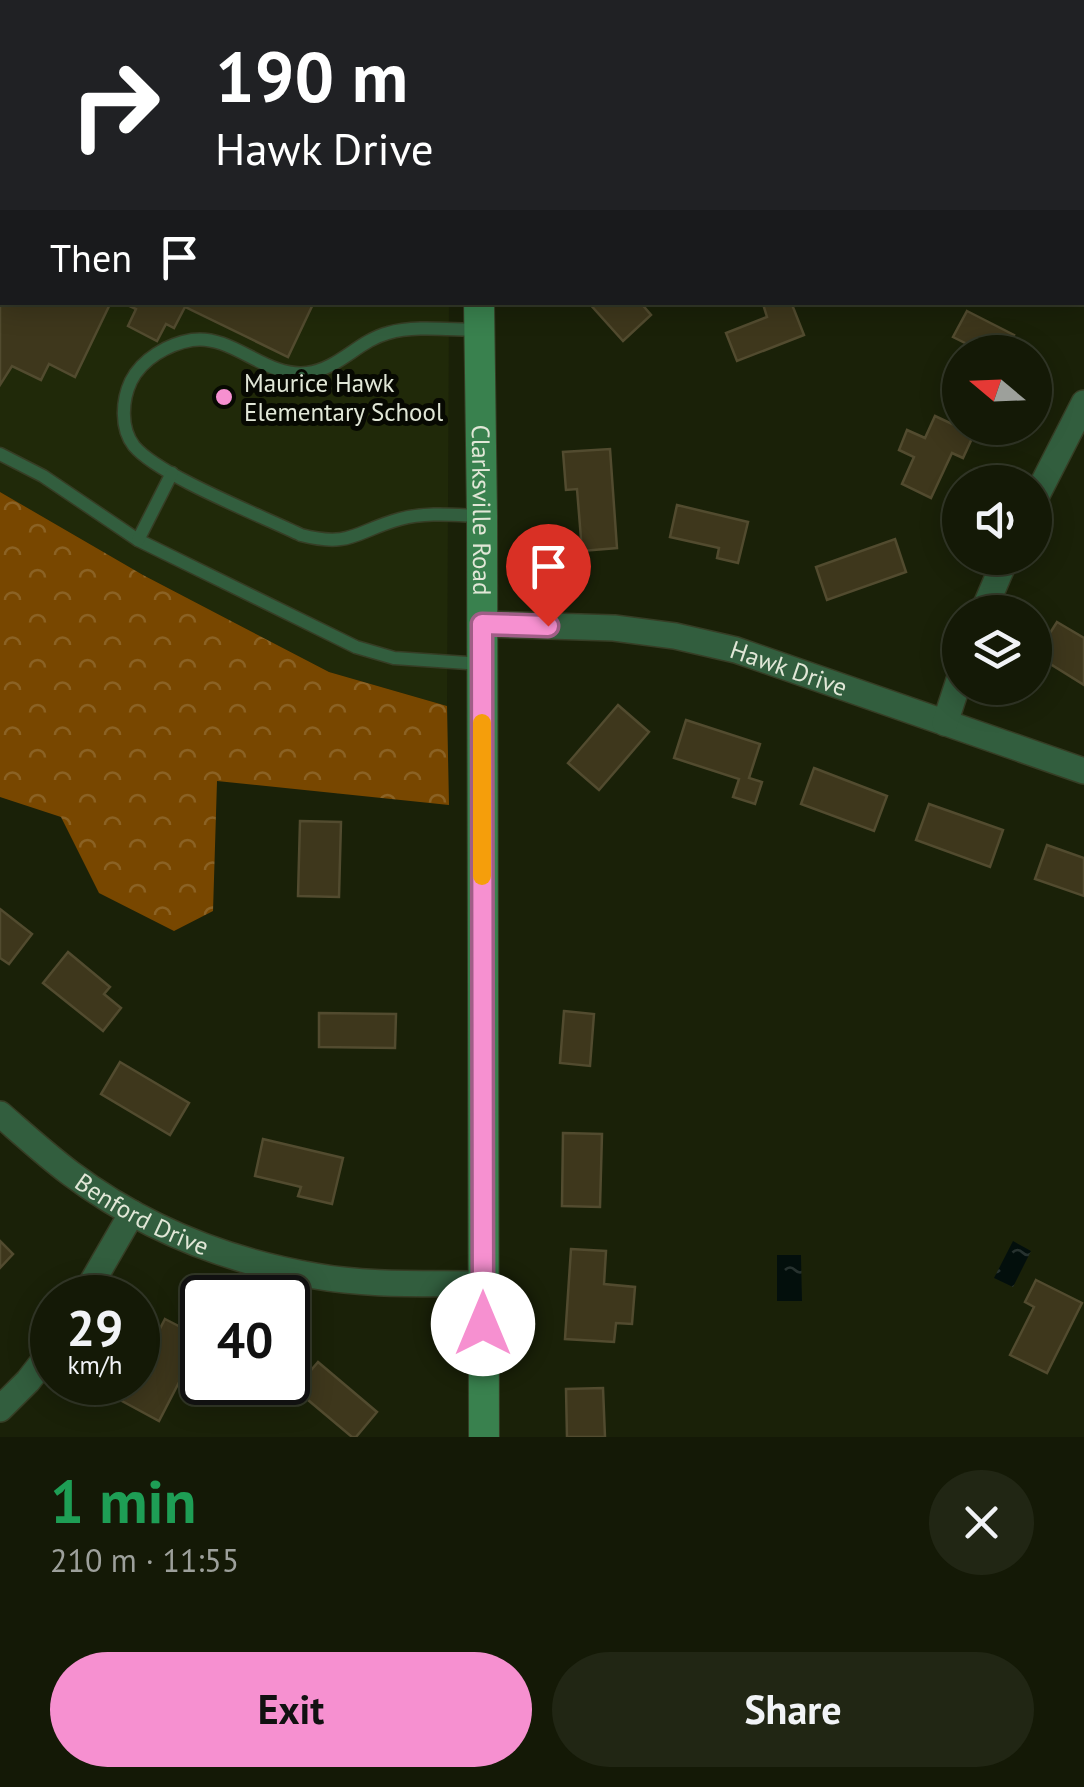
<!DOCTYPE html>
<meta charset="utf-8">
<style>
body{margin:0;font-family:"PT Sans",sans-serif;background:#212614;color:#f1f3f6;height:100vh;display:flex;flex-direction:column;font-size:38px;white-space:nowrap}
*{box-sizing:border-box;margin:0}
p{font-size:32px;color:#9da09b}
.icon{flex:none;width:55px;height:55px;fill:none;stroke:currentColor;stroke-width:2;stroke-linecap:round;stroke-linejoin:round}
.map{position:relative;height:1437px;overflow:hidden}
.side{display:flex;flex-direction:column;background:#141906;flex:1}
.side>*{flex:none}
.guide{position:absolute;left:0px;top:0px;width:1085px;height:305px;box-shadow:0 5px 25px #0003,0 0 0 2px #333828;background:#202124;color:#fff;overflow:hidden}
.needle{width:65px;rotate:289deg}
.tools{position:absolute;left:942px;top:335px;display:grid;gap:20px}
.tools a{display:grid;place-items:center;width:110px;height:110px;border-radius:50%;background:#141906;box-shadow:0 5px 25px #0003,0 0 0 2px #333828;font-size:50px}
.speed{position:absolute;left:30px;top:1275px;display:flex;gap:20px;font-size:50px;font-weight:700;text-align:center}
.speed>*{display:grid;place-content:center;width:130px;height:130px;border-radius:50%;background:#141906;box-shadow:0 5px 25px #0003,0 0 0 2px #333828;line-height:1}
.speed small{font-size:25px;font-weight:400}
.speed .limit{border:5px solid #111;border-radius:15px;background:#fff;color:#111}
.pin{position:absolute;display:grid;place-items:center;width:85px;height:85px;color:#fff;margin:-102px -42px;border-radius:50% 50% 50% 0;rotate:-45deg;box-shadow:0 0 10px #0007}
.pin .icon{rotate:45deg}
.me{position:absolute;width:110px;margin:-55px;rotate:0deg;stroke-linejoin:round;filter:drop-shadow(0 0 8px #0008)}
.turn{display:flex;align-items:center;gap:35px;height:210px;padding:0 50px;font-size:45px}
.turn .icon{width:130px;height:130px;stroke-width:2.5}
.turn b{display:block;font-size:70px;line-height:85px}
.then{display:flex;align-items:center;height:95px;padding:0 50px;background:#0003;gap:20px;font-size:38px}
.round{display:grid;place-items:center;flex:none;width:105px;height:105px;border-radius:52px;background:#212614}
.summary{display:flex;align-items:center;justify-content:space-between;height:170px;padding:0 50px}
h1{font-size:60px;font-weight:800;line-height:75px;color:#1e9e55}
.cta{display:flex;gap:20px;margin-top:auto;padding:20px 50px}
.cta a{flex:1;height:115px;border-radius:60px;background:#f690d0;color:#111;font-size:40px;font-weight:800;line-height:115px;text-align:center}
.cta a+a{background:#212614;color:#f1f3f6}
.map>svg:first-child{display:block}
</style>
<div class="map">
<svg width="1084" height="1437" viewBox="0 0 1084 1437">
<defs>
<pattern id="forest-crowns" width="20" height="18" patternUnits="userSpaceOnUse" patternTransform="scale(2.5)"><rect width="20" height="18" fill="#784700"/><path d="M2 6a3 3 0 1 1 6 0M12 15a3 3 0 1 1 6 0" fill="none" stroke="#8b6224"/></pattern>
<pattern id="water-ripples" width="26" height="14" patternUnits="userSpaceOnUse" patternTransform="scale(2.5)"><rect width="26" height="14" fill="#030f0c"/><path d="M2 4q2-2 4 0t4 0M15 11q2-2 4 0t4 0" fill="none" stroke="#27322f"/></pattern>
</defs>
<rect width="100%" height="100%" fill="#1a2108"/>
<path fill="#202909" d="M0,0H451L2,2V302L449,303L447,706L329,672L143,575L0,492Z"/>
<path fill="url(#forest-crowns)" d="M0,492L143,575L329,672L447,706L449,805L217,781L213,911L174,931L99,893L61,817L0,797Z"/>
<g fill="url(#water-ripples)">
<path d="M1013,1241L1031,1251L1013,1287L994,1278Z"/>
<path d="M777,1255H801L802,1301H777Z"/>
</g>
<g fill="#3e371c" stroke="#524b2f" stroke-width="2.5">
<path d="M0,0H70L75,2H2V58Z"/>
<path d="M122,0H193L198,2H121Z"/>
<path d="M0,152L2,302H111L75,377L49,364L41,380L12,366L0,385Z"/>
<path d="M121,302H314L288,357L185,307L174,328L166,324L157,341L128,326L136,309Z"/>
<path d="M588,302H640L651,315L623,341Z"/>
<path d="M791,302L804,335L737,361L726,333L767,317L763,304Z"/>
<path d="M967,311L1014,335L1005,352H963L967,344L953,337Z"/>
<path d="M935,416L974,434L963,458L952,453L931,498L902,484L914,457L899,450L907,430L925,438Z"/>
<path d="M610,449L617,548L582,551L577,489L566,490L563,452Z"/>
<path d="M677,505L748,522L738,563L717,558L719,548L670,537Z"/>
<path d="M895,539L906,572L827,600L816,567Z"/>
<path d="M1057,622L1084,638V685L1036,655Z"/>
<path d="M618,705L649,732L599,790L568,763Z"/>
<path d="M686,720L760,744L749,778L762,782L755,804L733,797L739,779L674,758Z"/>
<path d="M814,768L887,796L874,831L801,804Z"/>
<path d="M929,804L1003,830L990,867L916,840Z"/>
<path d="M300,821L341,822L339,897L298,896Z"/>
<path d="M1047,845L1084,858V896L1035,879Z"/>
<path d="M0,909L32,934L9,964L0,958Z"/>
<path d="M68,952L110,987L104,994L121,1008L103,1031L43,983Z"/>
<path d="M564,1011L594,1014L590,1066L560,1063Z"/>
<path d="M319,1013L396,1014L395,1048L319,1047Z"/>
<path d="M120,1062L189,1103L170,1135L101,1094Z"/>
<path d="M563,1133L602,1134L600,1207L562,1206Z"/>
<path d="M263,1139L343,1158L332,1204L298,1196L301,1187L255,1176Z"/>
<path d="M0,1241L13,1254L0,1268Z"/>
<path d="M571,1249L606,1251L604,1284L635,1287L632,1324L616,1323L614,1342L565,1339Z"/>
<path d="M1036,1280L1082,1303L1047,1373L1010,1355L1034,1307L1025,1302Z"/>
<path d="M165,1319L194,1334L181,1356L190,1361L159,1421L122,1401L132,1382H138V1371Z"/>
<path d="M318,1362L377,1412L356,1437H352L295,1389Z"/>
<path d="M603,1388L605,1437H567L566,1389Z"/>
</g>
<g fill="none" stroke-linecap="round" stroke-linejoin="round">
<g stroke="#363d25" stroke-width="15">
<g id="lane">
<path d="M324,0L328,2"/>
<path d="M479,330C451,330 415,325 388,333C358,341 339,369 307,373C265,378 233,334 192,340C168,344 142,359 131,381C122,400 120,428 134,446C159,476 262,516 301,535C351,548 356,531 400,519C426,512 454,515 480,516"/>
<path d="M0,454L43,476L138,540L356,647L394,658L482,664"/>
<path d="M138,540L172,473"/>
</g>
</g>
<g stroke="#363d25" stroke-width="28">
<g id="street">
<path d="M738,0V2"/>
<path d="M1035,499L1084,403"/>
<path d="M983,612L1006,558"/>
<path id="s1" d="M482,624L614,628L675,636L736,650L1084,771"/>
<path d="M945,723L960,677"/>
<path id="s2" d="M0,1114C23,1134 46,1155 70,1173C142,1227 227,1261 315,1276C370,1286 427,1283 483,1284"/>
<path d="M83,1298L132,1213"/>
<path d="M0,1409L28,1381L52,1350"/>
</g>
</g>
<g stroke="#363d25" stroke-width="32">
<g id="secondary">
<path d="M473,0V2"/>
<path id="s3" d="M479,302L482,516L484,1437"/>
</g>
</g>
<use href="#lane" stroke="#325e3e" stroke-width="12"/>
<use href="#street" stroke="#325e3e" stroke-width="25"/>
<use href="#secondary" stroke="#39814e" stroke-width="30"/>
</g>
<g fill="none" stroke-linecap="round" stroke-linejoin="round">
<g stroke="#a05e87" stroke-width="25">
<path id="route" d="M483,1324L482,624L548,626"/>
</g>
<use href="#route" stroke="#f690d0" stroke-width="18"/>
<path stroke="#f59e0b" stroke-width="18" d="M482,723V876"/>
</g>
<circle fill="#f690d0" stroke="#070902" stroke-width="4" cx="224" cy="397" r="10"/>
<g text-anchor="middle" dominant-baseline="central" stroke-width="10" stroke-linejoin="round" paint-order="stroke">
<g font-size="25" fill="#e1e7d7" stroke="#070902" text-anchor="start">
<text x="244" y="383">Maurice Hawk<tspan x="244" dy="29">Elementary School</tspan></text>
</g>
<g font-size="25" fill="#e1e7d7" stroke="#070902">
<text stroke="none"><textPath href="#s3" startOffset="208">Clarksville Road</textPath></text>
<text stroke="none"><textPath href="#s1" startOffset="312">Hawk Drive</textPath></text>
<text stroke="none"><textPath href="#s2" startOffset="175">Benford Drive</textPath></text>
</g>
</g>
</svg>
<div class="tools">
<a><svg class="needle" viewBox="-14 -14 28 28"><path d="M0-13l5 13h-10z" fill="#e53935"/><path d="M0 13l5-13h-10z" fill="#9da09b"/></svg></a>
<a><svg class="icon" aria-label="sound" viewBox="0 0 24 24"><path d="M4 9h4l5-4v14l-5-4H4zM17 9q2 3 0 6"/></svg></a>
<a><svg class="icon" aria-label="layers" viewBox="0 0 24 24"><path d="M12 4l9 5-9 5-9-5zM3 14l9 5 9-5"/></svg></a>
</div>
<div class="speed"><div>29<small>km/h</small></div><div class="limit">40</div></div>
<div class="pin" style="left:548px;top:626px;background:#d93025"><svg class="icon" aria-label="arrive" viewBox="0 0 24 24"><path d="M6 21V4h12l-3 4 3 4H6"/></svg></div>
<svg class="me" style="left:483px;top:1324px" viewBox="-20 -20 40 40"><circle r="19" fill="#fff"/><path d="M0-13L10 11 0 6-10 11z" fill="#f690d0"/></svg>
<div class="guide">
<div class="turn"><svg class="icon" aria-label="right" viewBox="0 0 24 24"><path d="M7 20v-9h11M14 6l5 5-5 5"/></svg><div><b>190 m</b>Hawk Drive</div></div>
<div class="then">Then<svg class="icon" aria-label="arrive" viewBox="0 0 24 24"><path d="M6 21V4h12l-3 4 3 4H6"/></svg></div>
</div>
</div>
<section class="side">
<div class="summary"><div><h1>1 min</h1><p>210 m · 11:55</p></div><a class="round"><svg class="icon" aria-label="close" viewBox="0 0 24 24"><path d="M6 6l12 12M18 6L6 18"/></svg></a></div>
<div class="cta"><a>Exit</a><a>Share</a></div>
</section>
